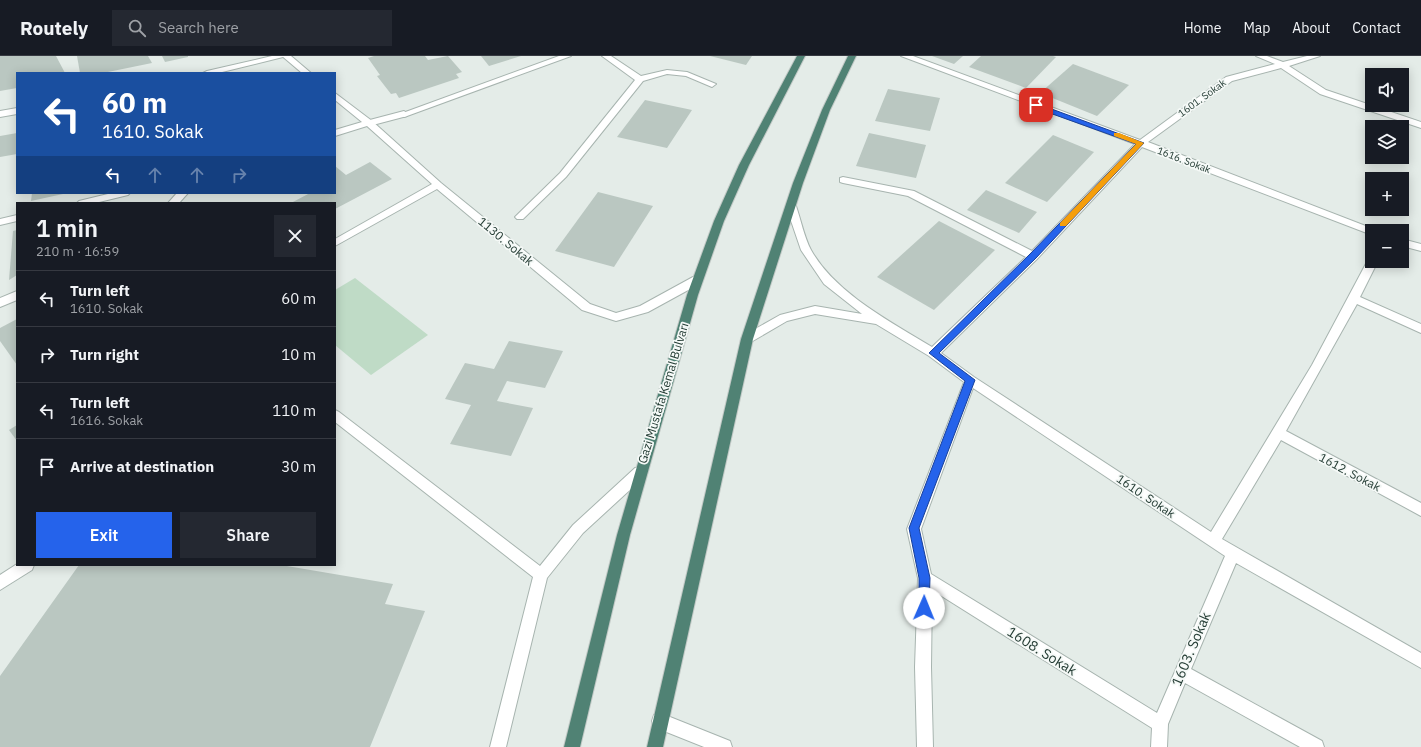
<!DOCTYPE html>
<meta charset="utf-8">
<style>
body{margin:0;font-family:"IBM Plex Sans",sans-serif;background:#242831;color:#f1f3f6;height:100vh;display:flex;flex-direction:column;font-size:15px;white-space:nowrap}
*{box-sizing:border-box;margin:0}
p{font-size:13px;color:#9ea1a6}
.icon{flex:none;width:22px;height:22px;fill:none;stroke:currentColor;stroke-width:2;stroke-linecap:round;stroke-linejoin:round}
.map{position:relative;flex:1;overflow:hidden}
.sheet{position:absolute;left:16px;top:146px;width:320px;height:364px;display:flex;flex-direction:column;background:#171b24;border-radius:0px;box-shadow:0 2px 10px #0003}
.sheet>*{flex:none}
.hud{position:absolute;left:16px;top:16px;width:320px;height:122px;border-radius:0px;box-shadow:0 2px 10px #0003;background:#1a4fa0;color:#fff;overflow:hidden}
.tools{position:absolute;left:1365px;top:12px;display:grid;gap:8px}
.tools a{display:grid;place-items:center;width:44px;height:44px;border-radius:0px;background:#171b24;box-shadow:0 2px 10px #0003;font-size:20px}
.pin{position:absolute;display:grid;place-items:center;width:34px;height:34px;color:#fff;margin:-17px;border-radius:8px;box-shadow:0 2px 6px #0006}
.me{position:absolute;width:44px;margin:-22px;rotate:1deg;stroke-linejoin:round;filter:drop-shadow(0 0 3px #0008)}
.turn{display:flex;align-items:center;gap:14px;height:84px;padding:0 20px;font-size:18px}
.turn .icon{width:52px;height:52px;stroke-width:2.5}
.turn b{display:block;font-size:28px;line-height:34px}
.lanes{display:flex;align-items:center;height:38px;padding:0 20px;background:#0003;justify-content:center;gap:20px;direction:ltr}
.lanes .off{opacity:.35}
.round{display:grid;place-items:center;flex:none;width:42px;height:42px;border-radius:0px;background:#242831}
.headline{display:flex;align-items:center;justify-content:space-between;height:68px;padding:0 20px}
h1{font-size:24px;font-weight:600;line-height:30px}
.action{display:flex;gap:8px;margin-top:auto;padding:8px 20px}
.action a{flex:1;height:46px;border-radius:0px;background:#2563eb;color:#fff;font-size:16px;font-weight:600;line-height:46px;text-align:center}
.action a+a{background:#242831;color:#f1f3f6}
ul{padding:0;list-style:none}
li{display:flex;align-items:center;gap:12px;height:56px;padding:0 20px;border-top:1px solid #363941}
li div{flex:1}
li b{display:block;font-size:15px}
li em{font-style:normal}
header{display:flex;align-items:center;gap:24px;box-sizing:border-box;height:56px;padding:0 20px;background:#171b24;border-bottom:1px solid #363941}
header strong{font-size:19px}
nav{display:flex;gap:22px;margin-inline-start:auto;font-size:14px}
.search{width:280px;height:36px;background:#242831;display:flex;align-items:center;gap:10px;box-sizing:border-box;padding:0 14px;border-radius:0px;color:#9ea1a6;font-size:15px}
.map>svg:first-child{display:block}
</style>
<header>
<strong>Routely</strong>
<div class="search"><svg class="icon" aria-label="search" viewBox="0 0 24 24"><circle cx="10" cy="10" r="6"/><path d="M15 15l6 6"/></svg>Search here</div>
<nav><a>Home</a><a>Map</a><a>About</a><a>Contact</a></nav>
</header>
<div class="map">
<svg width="1421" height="691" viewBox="0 0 1421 691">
<rect width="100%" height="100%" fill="#e4ece8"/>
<path fill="#bfdbc6" d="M355,222L428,279L371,319L335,289V234Z"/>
<g fill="#bac7c1">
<path d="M0,0H56L65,17H17V32L0,35Z"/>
<path d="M77,0H148L152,7L103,17H80Z"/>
<path d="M162,0H188V1L165,6Z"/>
<path d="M374,0H425L428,4L448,0L462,16L456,18L459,22L399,42L396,37L391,38L377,20L380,19L368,2Z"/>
<path d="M481,0H521L489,10Z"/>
<path d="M710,0H752L746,9Z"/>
<path d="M932,0H963L954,8Z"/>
<path d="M981,0H1053L1056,1L1026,32L969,11Z"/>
<path d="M1073,8L1129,29L1097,60L1040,37Z"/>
<path d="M888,33L940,42L930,75L875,65Z"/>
<path d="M645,44L692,54L667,92L617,81Z"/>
<path d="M17,77V98L0,101V80Z"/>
<path d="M869,77L926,89L916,122L856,110Z"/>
<path d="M1053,79L1094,96L1047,146L1005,127Z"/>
<path d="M370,106L392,123L335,153V147H291L310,137H335V110L346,119Z"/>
<path d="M986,134L1037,156L1019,177L967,154Z"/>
<path d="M598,136L653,150L614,211L555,195Z"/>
<path d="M32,137H63V138L31,145Z"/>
<path d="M939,165L995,194L934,254L877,221Z"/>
<path d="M17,174V219L9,224L13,175Z"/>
<path d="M17,263V309L0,285V272Z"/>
<path d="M509,285L563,295L545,332L507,325L497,345L533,352L511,400L450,388L471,349L445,343L465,307L494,313Z"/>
<path d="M17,369V385L9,374Z"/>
<path d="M79,509H281L393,528L385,548L425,555L370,691H0V620Z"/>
</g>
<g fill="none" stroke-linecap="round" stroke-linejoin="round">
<g stroke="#a7b4af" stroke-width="2">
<path id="service" d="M17,508L34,509L32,514L0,534V519Z"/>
</g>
<g stroke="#a7b4af" stroke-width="2">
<path id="pedestrian" d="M404,55L408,58L407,60L369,70L365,67L366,65Z"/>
</g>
<g stroke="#a7b4af" stroke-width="2">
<g id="minor">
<path d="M282,0H291L311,17H302Z"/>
<path d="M559,0H571L407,60L404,61L400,58Z"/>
<path d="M602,0H611L641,20L667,14L687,16L716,28L712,31L686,20L667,18L643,25L566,121L523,163H517L515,161L517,159L560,117L635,24Z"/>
<path d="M901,0H913L1140,84L1226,21L1275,8L1256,0H1267L1283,6L1307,0H1320L1289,10L1326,34L1421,66V72L1320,38L1281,12L1232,25L1148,86L1376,174V175H1372V179L1142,91L1037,203L941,297L974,321L1211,476L1312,309L1369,202H1372V205H1378L1360,241L1421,268V277L1357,248L1286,375L1421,447V460L1281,384L1222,483L1421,597V612L1236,507L1191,613L1322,685L1324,691H1300L1185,627L1168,668L1167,691H1151L1152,672L932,534L931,611L933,691H917L915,611L918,522L907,473L964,326L929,300L876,268L815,258L787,265L751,286H743L741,283L743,280L780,259L815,250L862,258L824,228L801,194L786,150L791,147L796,150C801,164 804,181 811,194C835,237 891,266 932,291L1026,201L908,140L843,127L840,126V122L843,121L914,135L1032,195L1135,88ZM973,332L1225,500L1157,657L931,518L921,473Z"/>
<path d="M335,37L372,65L441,127L590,248L616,257L640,250L693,221L697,220L702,224L701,227L648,256L616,265L582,254L437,133L335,190V183L432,128L367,70L335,80V74L362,66L335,44Z"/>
<path d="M112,137H130L128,139L95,147H77L79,145Z"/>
<path d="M177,137H188L179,147H168Z"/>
<path d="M17,159V165L0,169V163Z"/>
<path d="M1402,183L1421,188V195L1402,190Z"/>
<path d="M17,235V244L0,251V242Z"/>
<path d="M335,354L339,356L540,510L573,469L635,412L640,411L645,412L646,416L645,420L583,477L547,522L506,691H490L533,521L335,366Z"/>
<path d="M660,657L730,685L732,691H704L654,671L652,665L654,659Z"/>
</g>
</g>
<g stroke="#a7b4af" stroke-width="2">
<g id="tertiary">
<path d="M272,0H287L218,17H203L207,15Z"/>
<path d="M17,52V58L0,61V55Z"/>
</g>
</g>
<g stroke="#c2c9c6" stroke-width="2">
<g id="trunk">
<path d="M797,0H805L749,109L724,165L698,239L630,479L580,691H564L617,479L687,239L714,165L739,109Z"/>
<path d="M848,0H856L830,54L803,127L753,283L663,691H647L741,283L793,127L822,54Z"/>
</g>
</g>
<use href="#service" fill="#fff" fill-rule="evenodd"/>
<use href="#pedestrian" fill="#fff" fill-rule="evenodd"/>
<use href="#minor" fill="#fff" fill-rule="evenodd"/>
<use href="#tertiary" fill="#fff" fill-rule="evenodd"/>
<use href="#trunk" fill="#508274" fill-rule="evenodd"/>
</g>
<path fill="#2563eb" stroke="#184099" d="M1033,48H1038L1144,87L1036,202L939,297L975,324L919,472L930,522L929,552L928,555L924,557L920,555L919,552V522L909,472L965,325L929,297L1030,198L1136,88L1033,51Z"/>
<path fill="#f59e0b" d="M1114,77H1119L1144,87L1066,170H1060V167L1136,88L1114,80Z"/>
<g text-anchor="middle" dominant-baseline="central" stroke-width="3.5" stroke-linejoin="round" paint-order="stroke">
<g font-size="10" fill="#253d35" stroke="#f5f9f7">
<text transform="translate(1202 42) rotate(-36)">1601. Sokak</text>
<text transform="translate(1184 104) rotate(21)">1616. Sokak</text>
</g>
<g font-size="12" fill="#253d35" stroke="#f5f9f7">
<text transform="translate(506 185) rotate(40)">1130. Sokak</text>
<text transform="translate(663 337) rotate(-73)">Gazi Mustafa Kemal Bulvarı</text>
<text transform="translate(1350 416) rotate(28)">1612. Sokak</text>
<text transform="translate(1146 440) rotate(34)">1610. Sokak</text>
</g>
<g font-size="14" fill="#253d35" stroke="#f5f9f7">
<text transform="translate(1191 593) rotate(-67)">1603. Sokak</text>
<text transform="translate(1042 595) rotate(32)">1608. Sokak</text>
</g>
</g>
</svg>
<div class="tools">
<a><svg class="icon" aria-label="sound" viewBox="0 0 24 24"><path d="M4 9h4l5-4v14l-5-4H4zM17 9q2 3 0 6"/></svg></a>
<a><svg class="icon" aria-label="layers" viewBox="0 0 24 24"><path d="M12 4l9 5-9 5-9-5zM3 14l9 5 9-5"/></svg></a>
<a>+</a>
<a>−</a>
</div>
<div class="pin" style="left:1036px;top:49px;background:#d93025"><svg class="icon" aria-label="arrive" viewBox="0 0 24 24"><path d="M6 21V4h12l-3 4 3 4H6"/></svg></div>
<svg class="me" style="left:924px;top:552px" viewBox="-20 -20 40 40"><circle r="19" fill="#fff"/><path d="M0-13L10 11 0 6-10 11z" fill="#2563eb"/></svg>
<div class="hud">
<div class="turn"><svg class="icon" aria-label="left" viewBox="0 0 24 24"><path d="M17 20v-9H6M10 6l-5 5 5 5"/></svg><div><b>60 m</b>1610. Sokak</div></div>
<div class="lanes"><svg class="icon" aria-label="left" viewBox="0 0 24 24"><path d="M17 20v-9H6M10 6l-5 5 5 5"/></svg><svg class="icon off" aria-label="ahead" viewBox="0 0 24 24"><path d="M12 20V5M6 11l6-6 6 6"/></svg><svg class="icon off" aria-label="ahead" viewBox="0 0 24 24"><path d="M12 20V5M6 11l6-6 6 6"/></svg><svg class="icon off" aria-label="right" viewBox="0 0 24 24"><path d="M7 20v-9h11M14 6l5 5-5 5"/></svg></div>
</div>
<section class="sheet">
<div class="headline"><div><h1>1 min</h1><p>210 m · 16:59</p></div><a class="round"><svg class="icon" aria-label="close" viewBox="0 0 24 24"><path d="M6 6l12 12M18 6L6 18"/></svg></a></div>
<ul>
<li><svg class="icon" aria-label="left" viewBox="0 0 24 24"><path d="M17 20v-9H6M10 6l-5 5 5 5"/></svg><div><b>Turn left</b><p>1610. Sokak</p></div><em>60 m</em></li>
<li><svg class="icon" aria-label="right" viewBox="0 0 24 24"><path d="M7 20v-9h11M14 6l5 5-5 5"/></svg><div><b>Turn right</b></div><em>10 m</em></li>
<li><svg class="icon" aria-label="left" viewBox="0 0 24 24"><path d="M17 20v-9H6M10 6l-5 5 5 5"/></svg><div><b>Turn left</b><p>1616. Sokak</p></div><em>110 m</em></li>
<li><svg class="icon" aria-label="arrive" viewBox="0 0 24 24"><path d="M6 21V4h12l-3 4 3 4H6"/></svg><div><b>Arrive at destination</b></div><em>30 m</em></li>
</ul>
<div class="action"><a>Exit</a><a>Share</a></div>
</section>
</div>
